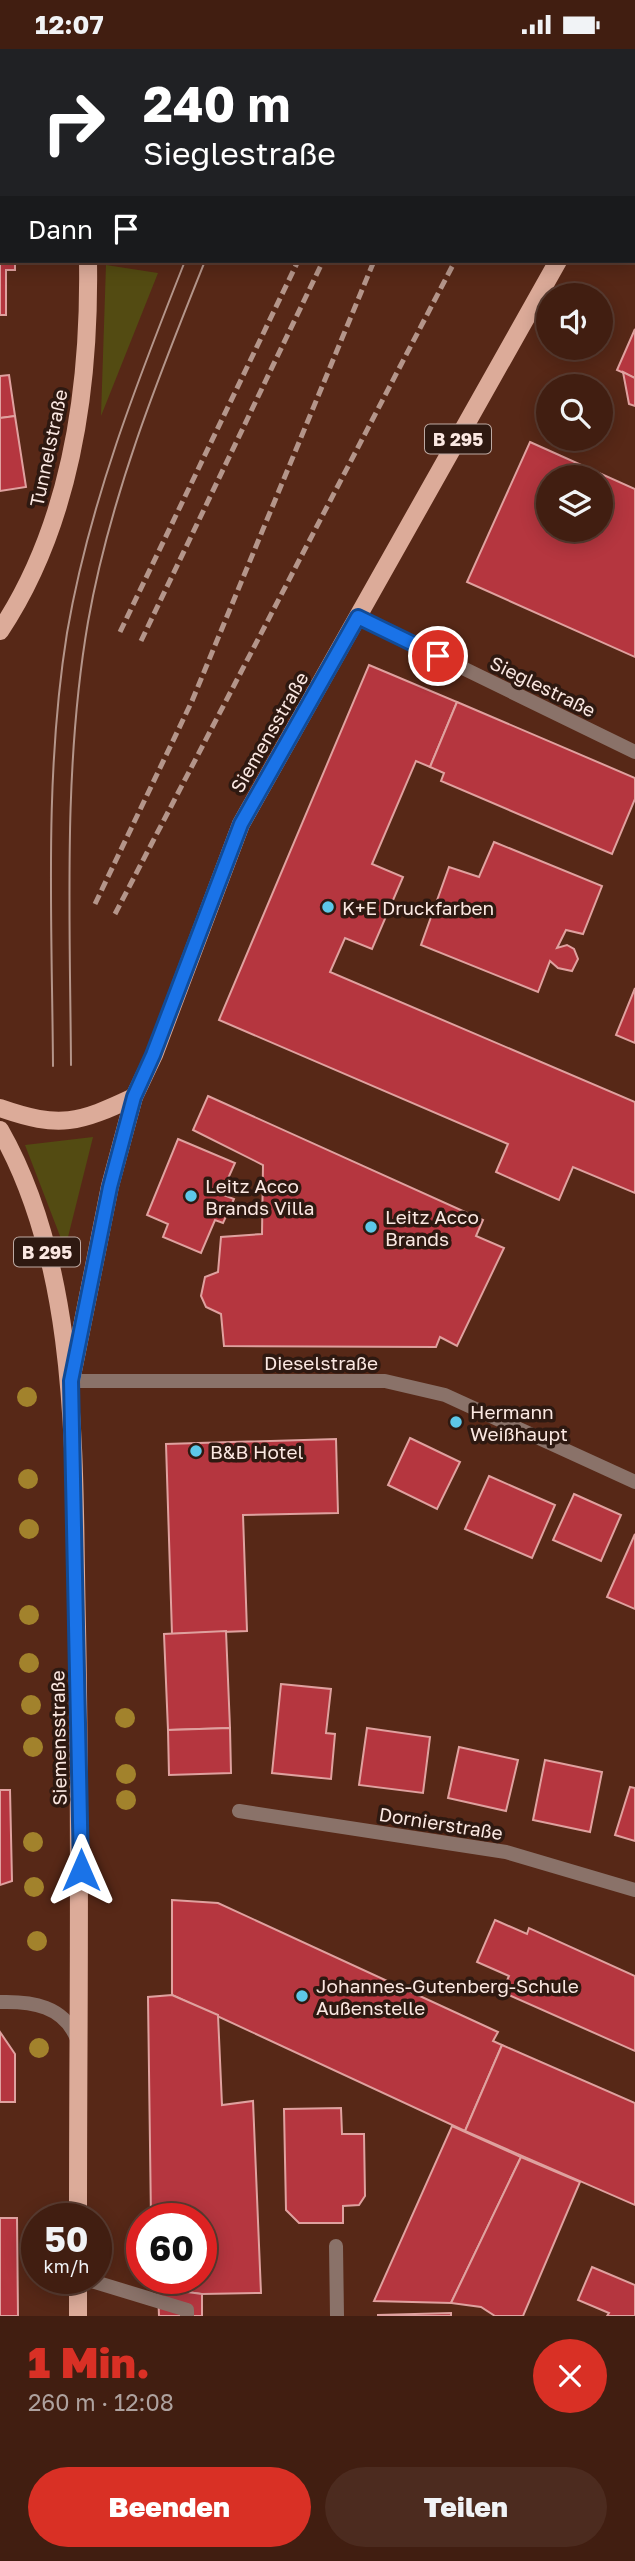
<!DOCTYPE html>
<html lang="de">
<meta charset="utf-8">
<style>
body{margin:0;font-family:"Golos Text",sans-serif;background:#4c2b1f;color:#f1f3f6;height:100vh;display:flex;flex-direction:column;font-size:26px;white-space:nowrap}
*{box-sizing:border-box;margin:0}
p{font-size:23px;color:#aea29f}
.icon{flex:none;width:38px;height:38px;fill:none;stroke:currentColor;stroke-width:2;stroke-linecap:round;stroke-linejoin:round}
.map{position:relative;height:2267px;overflow:hidden}
.sheet{display:flex;flex-direction:column;background:#411e11;flex:1}
.sheet>*{flex:none}
.guide{position:absolute;left:0px;top:0px;width:635px;height:214px;box-shadow:0 4px 18px #0003,0 0 0 2px #5a3c31;background:#202124;color:#fff;overflow:hidden}
.buttons{position:absolute;left:536px;top:234px;display:grid;gap:14px}
.buttons a{display:grid;place-items:center;width:77px;height:77px;border-radius:50%;background:#411e11;box-shadow:0 4px 18px #0003,0 0 0 2px #5a3c31;font-size:35px}
.speed{position:absolute;left:21px;top:2154px;display:flex;gap:14px;font-size:35px;font-weight:700;text-align:center}
.speed>*{display:grid;place-content:center;width:91px;height:91px;border-radius:50%;background:#411e11;box-shadow:0 4px 18px #0003,0 0 0 2px #5a3c31;line-height:1}
.speed small{font-size:18px;font-weight:400}
.speed .limit{border:10px solid #d22;background:#fff;color:#111}
.pin{position:absolute;display:grid;place-items:center;width:60px;height:60px;color:#fff;margin:-30px;border:4px solid #fff;border-radius:50%;box-shadow:0 2px 7px #0007}
.me{position:absolute;width:77px;margin:-38px;rotate:0deg;stroke-linejoin:round;filter:drop-shadow(0 0 5px #0008)}
.turn{display:flex;align-items:center;gap:24px;height:147px;padding:0 28px;font-size:32px}
.turn .icon{width:91px;height:91px;stroke-width:2.5}
.turn b{display:block;font-size:49px;line-height:60px}
.then{display:flex;align-items:center;height:66px;padding:0 28px;background:#0003;gap:14px;font-size:26px}
.round{display:grid;place-items:center;flex:none;width:74px;height:74px;border-radius:37px;background:#4c2b1f}
.overview{display:flex;align-items:center;justify-content:space-between;height:119px;padding:0 28px}
h1{font-size:42px;font-weight:800;line-height:52px;color:#d93025}
.primary-button{display:flex;gap:14px;margin-top:auto;padding:14px 28px}
.primary-button a{flex:1;height:80px;border-radius:42px;background:#d93025;color:#fff;font-size:28px;font-weight:800;line-height:80px;text-align:center}
.primary-button a+a{background:#4c2b1f;color:#f1f3f6}
.status{display:flex;justify-content:space-between;align-items:center;height:49px;padding:0 35px;background:#411e11;direction:ltr}
.status svg{height:19px;fill:currentColor}
.map>svg:first-child{display:block}
</style>
<div class="status"><b>12:07</b><svg viewBox="0 0 49 12"><path d="M0 12V9h3v3zM5 12V6h3v6zM10 12V3h3v9zM15 12V0h3v12zM26 1h20v11H26zM47 4h2v5h-2z"/></svg></div>
<div class="map">
<svg width="635" height="2267" viewBox="0 0 635 2267">
<rect width="100%" height="100%" fill="#572817"/>
<g fill="#534b12">
<path d="M106,216L158,224L101,367Z"/>
<path d="M93,1088L65,1200L25,1096Z"/>
</g>
<g fill="#b5363f" stroke="#dfa19f" stroke-width="2" fill-rule="evenodd">
<path d="M0,0L44,2H2L0,68Z"/>
<path d="M0,120L2,212H15V221H6V266H0Z"/>
<path d="M635,280V329L617,321Z"/>
<path d="M623,323L635,329V357L629,355Z"/>
<path d="M9,326L15,367L0,369V327Z"/>
<path d="M15,367L26,438L0,442V369Z"/>
<path d="M530,393L635,440V608L467,533ZM548,429H600V481H548Z"/>
<path d="M369,616L457,653L430,718L416,712L372,815L403,828L372,900L345,889L330,923L635,1053V1144L573,1118L559,1151L496,1123L508,1095L219,971Z"/>
<path d="M457,653L635,729V750L612,805L441,732L444,724L430,718Z"/>
<path d="M494,793L602,837L583,885L566,881L557,899L567,896L574,900L578,910L572,922L558,919L550,912L538,943L421,896L449,818L479,828Z"/>
<path d="M635,939V994L616,986Z"/>
<path d="M208,1047L483,1171L476,1187L504,1199L457,1297L440,1288L436,1298L224,1297L221,1265L206,1258L201,1247L205,1228L218,1223L221,1188L262,1185L263,1116L193,1081Z"/>
<path d="M178,1090L235,1114L221,1145L234,1150L223,1174L215,1171L201,1204L163,1188L168,1175L147,1166Z"/>
<path d="M410,1389L460,1413L437,1460L388,1436Z"/>
<path d="M336,1390L338,1464L243,1466L247,1582L172,1585L166,1395Z"/>
<path d="M489,1427L555,1456L532,1509L465,1480Z"/>
<path d="M574,1445L621,1466L601,1512L553,1491Z"/>
<path d="M635,1485V1560L607,1548Z"/>
<path d="M226,1582L230,1679L168,1681L164,1585Z"/>
<path d="M281,1635L331,1640L326,1684L335,1685L331,1730L272,1724Z"/>
<path d="M230,1679L231,1724L169,1726L168,1681Z"/>
<path d="M367,1679L430,1688L423,1744L359,1736Z"/>
<path d="M459,1698L518,1711L506,1762L448,1749Z"/>
<path d="M545,1711L602,1723L590,1783L533,1771Z"/>
<path d="M630,1738L635,1739V1792L615,1786Z"/>
<path d="M0,1741H10L12,1832L0,1836Z"/>
<path d="M172,1851L218,1854L498,1983L493,1992L502,1996L465,2082L172,1946Z"/>
<path d="M495,1871L527,1885L529,1879L635,1927V2002L502,1943L509,1927L477,1913Z"/>
<path d="M172,1946L218,1966L222,2056L253,2052L261,2244L202,2245L158,2239L152,2230H201V2170H151L148,1948Z"/>
<path d="M0,1983L15,2005V2053H0Z"/>
<path d="M502,1996L635,2054V2156L465,2082Z"/>
<path d="M341,2059L342,2085H364L365,2147L359,2156L343,2157V2174H299L286,2161L284,2060Z"/>
<path d="M452,2077L521,2108L451,2254L374,2252Z"/>
<path d="M521,2108L580,2133L523,2267H495L481,2258L451,2254Z"/>
<path d="M0,2169H17L18,2267H0Z"/>
<path d="M592,2218L635,2236V2267H607L609,2264L578,2251Z"/>
<path d="M158,2239L202,2245V2267H159Z"/>
<path d="M451,2264V2267H378V2266Z"/>
</g>
<g fill="none" stroke-linecap="round" stroke-linejoin="round">
<g stroke="#8a7269" stroke-width="14">
<path d="M0,1953C32,1952 64,1957 77,1990"/>
<path d="M336,2197L337,2267"/>
<path d="M85,2230L187,2261V2267"/>
</g>
<g stroke="#8a7269" stroke-width="14">
<path d="M358,568L635,703"/>
<path d="M71,1332H385L445,1346L635,1433"/>
<path d="M239,1762L506,1803L635,1841"/>
</g>
<g stroke="#dcab99" stroke-width="18">
<path d="M80,0V2"/>
<path d="M634,77L635,74"/>
<path d="M0,582C71,475 90,338 88,212"/>
<path d="M0,1059C60,1080 79,1074 134,1048"/>
<path d="M0,1081C82,1225 73,1417 77,1578C81,1776 78,1973 78,2170"/>
<path d="M71,1332L110,1137L134,1048L154,1006L241,775L558,212"/>
<path d="M78,2267V2230"/>
</g>
<g stroke="#b4958a" stroke-width="2">
<path d="M269,2L270,0"/>
<path d="M289,2L290,0"/>
<path d="M71,1016C70,870 63,718 88,573C110,448 158,329 205,212"/>
<path d="M53,1017C52,874 44,727 67,584C89,455 137,333 185,212"/>
</g>
<g stroke="#b4958a" stroke-width="5" stroke-dasharray="10 5" stroke-linecap="butt">
<path d="M402,2V0"/>
<path d="M427,2L428,0"/>
<path d="M479,2L480,0"/>
<path d="M579,2L580,0"/>
<path d="M120,583L298,212"/>
<path d="M141,592L323,212"/>
<path d="M95,855L192,652L374,212"/>
<path d="M115,865L455,212"/>
</g>
</g>
<g fill="#a2822c">
<circle cx="27" cy="1348" r="10"/>
<circle cx="28" cy="1430" r="10"/>
<circle cx="29" cy="1480" r="10"/>
<circle cx="29" cy="1566" r="10"/>
<circle cx="29" cy="1614" r="10"/>
<circle cx="31" cy="1656" r="10"/>
<circle cx="125" cy="1669" r="10"/>
<circle cx="33" cy="1698" r="10"/>
<circle cx="126" cy="1725" r="10"/>
<circle cx="126" cy="1751" r="10"/>
<circle cx="33" cy="1793" r="10"/>
<circle cx="34" cy="1838" r="10"/>
<circle cx="37" cy="1892" r="10"/>
<circle cx="39" cy="1999" r="10"/>
</g>
<g fill="none" stroke-linecap="round" stroke-linejoin="round">
<g stroke="#114b97" stroke-width="18">
<path id="route" d="M81,1821L71,1332L110,1138L134,1048L153,1006L241,775L358,568L438,607"/>
</g>
<use href="#route" stroke="#1a73e8" stroke-width="12"/>
</g>
<g fill="#5dc7e8" stroke="#2e1911" stroke-width="2.5">
<circle cx="328" cy="858" r="7"/>
<circle cx="191" cy="1147" r="7"/>
<circle cx="371" cy="1178" r="7"/>
<circle cx="456" cy="1373" r="7"/>
<circle cx="196" cy="1402" r="7"/>
<circle cx="302" cy="1947" r="7"/>
</g>
<g text-anchor="middle" dominant-baseline="central" stroke-width="7" stroke-linejoin="round" paint-order="stroke">
<g fill="#2e1911" stroke="#beaaa3" stroke-width="2">
<rect x="425" y="375.5" width="66" height="29" rx="5"/>
<rect x="14" y="1188.5" width="66" height="29" rx="5"/>
</g>
<g font-size="18" font-weight="bold" fill="#fbe8e2">
<text x="458" y="390">B 295</text>
<text x="47" y="1203">B 295</text>
</g>
<g font-size="19" fill="#fbe8e2" stroke="#2e1911">
<text transform="translate(48 399) rotate(-78)">Tunnelstraße</text>
<text transform="translate(543 637) rotate(26)">Sieglestraße</text>
<text transform="translate(269 683) rotate(-60)">Siemensstraße</text>
<text x="321" y="1313">Dieselstraße</text>
<text transform="translate(58 1689) rotate(-91)">Siemensstraße</text>
<text transform="translate(441 1774) rotate(9)">Dornierstraße</text>
</g>
<g font-size="19" fill="#fbe8e2" stroke="#2e1911" text-anchor="start">
<text x="342" y="858">K+E Druckfarben</text>
<text x="205" y="1136">Leitz Acco<tspan x="205" dy="22">Brands Villa</tspan></text>
<text x="385" y="1167">Leitz Acco<tspan x="385" dy="22">Brands</tspan></text>
<text x="470" y="1362">Hermann<tspan x="470" dy="22">Weißhaupt</tspan></text>
<text x="210" y="1402">B&amp;B Hotel</text>
<text x="316" y="1936">Johannes-Gutenberg-Schule<tspan x="316" dy="22">Außenstelle</tspan></text>
</g>
</g>
</svg>
<div class="buttons">
<a><svg class="icon" aria-label="sound" viewBox="0 0 24 24"><path d="M4 9h4l5-4v14l-5-4H4zM17 9q2 3 0 6"/></svg></a>
<a><svg class="icon" aria-label="search" viewBox="0 0 24 24"><circle cx="10" cy="10" r="6"/><path d="M15 15l6 6"/></svg></a>
<a><svg class="icon" aria-label="layers" viewBox="0 0 24 24"><path d="M12 4l9 5-9 5-9-5zM3 14l9 5 9-5"/></svg></a>
</div>
<div class="speed"><div>50<small>km/h</small></div><div class="limit">60</div></div>
<div class="pin" style="left:438px;top:607px;background:#d93025"><svg class="icon" aria-label="arrive" viewBox="0 0 24 24"><path d="M6 21V4h12l-3 4 3 4H6"/></svg></div>
<svg class="me" style="left:81px;top:1821px" viewBox="-20 -20 40 40"><path d="M0-17L14 15 0 8-14 15z" fill="#1a73e8" stroke="#fff" stroke-width="4"/></svg>
<div class="guide">
<div class="turn"><svg class="icon" aria-label="right" viewBox="0 0 24 24"><path d="M7 20v-9h11M14 6l5 5-5 5"/></svg><div><b>240 m</b>Sieglestraße</div></div>
<div class="then">Dann<svg class="icon" aria-label="arrive" viewBox="0 0 24 24"><path d="M6 21V4h12l-3 4 3 4H6"/></svg></div>
</div>
</div>
<section class="sheet">
<div class="overview"><div><h1>1 Min.</h1><p>260 m · 12:08</p></div><a class="round" style="background:#d93025;color:#fff"><svg class="icon" aria-label="close" viewBox="0 0 24 24"><path d="M6 6l12 12M18 6L6 18"/></svg></a></div>
<div class="primary-button"><a>Beenden</a><a>Teilen</a></div>
</section>
